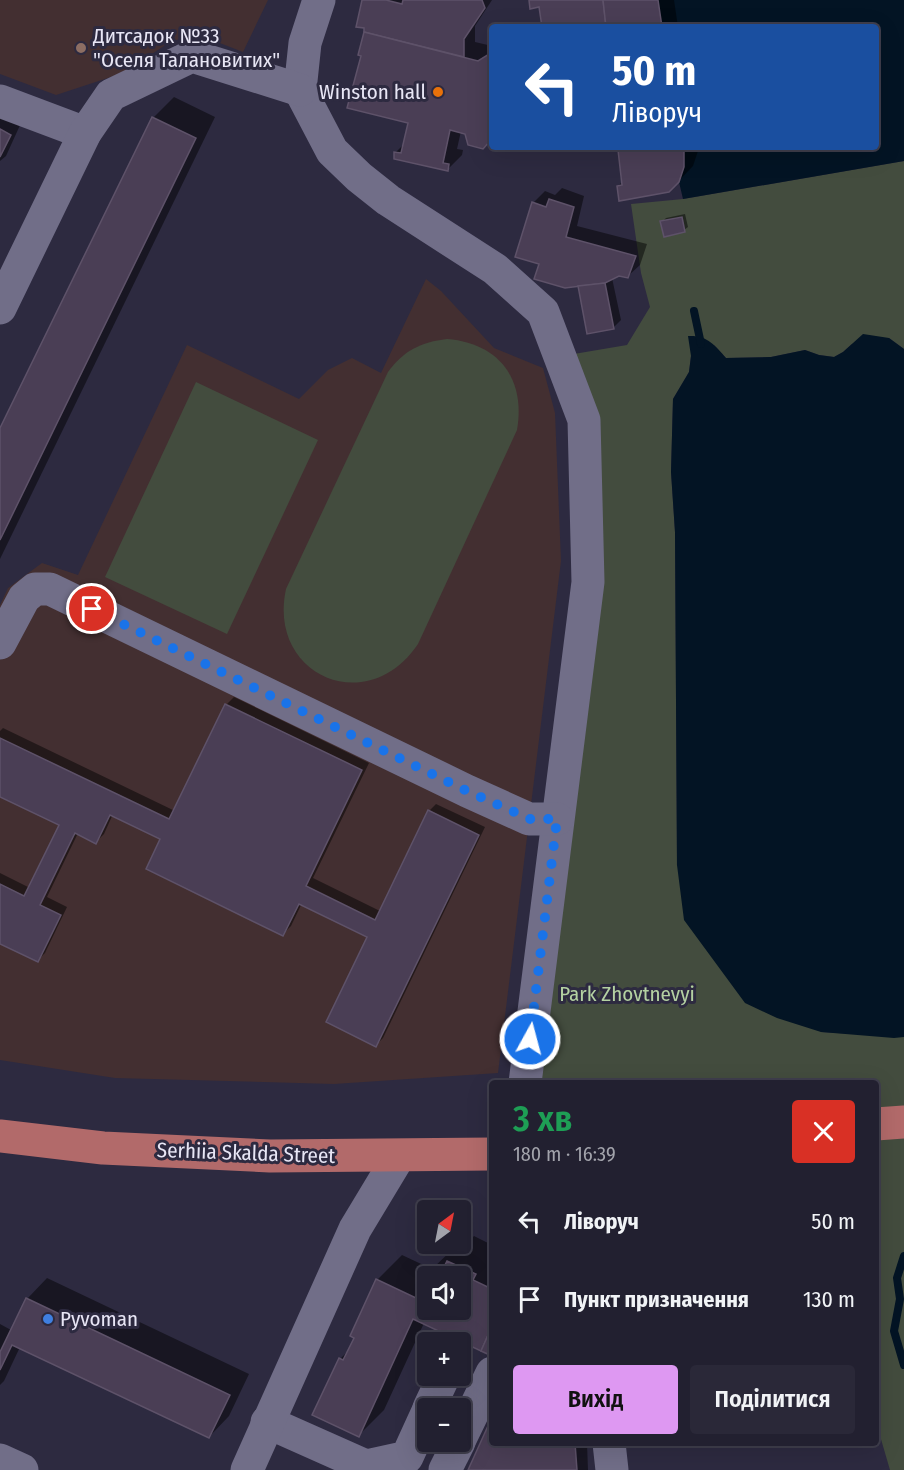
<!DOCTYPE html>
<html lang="uk">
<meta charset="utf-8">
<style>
body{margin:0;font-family:"Fira Sans Condensed",sans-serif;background:#2a2838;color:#f1f3f6;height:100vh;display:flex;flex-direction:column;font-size:22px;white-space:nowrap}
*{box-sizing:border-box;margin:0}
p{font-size:20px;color:#a2a3ab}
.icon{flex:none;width:33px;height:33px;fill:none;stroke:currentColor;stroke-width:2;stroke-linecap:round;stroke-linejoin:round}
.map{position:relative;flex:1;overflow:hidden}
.side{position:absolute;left:489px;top:1080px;width:390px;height:366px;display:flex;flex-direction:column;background:#222030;border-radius:6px;box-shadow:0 6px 24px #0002,0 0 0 2px #3f3e4c}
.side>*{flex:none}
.hud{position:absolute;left:489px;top:24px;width:390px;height:126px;border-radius:6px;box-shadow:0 6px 24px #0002,0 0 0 2px #3f3e4c;background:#1a4fa0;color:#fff;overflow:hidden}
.needle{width:39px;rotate:32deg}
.fabs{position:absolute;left:417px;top:1200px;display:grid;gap:12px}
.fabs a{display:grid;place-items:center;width:54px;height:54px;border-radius:6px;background:#222030;box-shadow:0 6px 24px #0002,0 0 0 2px #3f3e4c;font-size:30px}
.pin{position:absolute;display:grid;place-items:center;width:51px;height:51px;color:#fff;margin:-26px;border:3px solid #fff;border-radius:50%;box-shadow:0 2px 6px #0007}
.me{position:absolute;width:66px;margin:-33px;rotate:7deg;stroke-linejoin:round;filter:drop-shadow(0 0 4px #0008)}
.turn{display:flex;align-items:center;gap:21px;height:126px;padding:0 24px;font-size:27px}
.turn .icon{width:78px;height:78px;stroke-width:2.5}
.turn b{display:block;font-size:42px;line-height:51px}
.round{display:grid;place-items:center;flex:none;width:63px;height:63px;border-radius:6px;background:#2a2838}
.headline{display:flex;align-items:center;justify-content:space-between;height:102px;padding:0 24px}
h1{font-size:36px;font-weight:600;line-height:45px;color:#1e9e55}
.button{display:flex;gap:12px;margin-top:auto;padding:12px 24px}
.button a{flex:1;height:69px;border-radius:6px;background:#de98f2;color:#111;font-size:24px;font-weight:600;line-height:69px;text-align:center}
.button a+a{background:#2a2838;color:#f1f3f6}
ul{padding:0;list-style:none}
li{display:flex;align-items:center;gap:18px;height:78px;padding:0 24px}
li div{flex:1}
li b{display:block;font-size:22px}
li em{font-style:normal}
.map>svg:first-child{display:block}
</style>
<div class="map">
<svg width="904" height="1470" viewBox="0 0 904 1470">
<rect width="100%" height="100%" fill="#2d2a40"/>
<g fill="#432f31">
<path d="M0,0H268L243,52L194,33L167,44L123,73L56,95L0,74Z"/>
<path d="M426,279L441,291L494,348L543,368L555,413L561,561L498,1073L334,1084L115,1078L0,1060V605L8,588L42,563L78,575L187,345L299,399L328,370L352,358L381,373Z"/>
</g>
<g fill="#434c3e">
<path d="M904,161V349L889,338L852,344L843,352L834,357L819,355L805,350L771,357L726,358L714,345L691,356L689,372L673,399L671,472L675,532L677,865L821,1032L904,1037V1470H890L876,1422V1083H527L589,582L562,356L627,345L650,307L641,273L631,204L683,199Z"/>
<path d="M447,339C498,343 526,378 517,430L418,644C368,719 267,676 286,589L388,372C403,351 421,342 447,339Z"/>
<path d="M196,382L318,440L227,634L105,577Z"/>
</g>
<g fill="#031424">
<path d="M658,0H904V161L683,199L679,182L684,167V147H876V27H662Z"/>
<path d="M863,334L889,338L904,349V1037L894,1038L821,1032L777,1018L745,1003L684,920L677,865L675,532L671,472L673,399L689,372L691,356L688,336C707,335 715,345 726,358L771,357L805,350L819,355L834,357L843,352Z"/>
</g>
<g fill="#0007" fill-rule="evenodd">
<path d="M364,0H492L475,26V42L492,46V140L461,131L457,149L463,150L462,155L447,170L396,157V152L405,143L410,122L363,55L365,33L367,31Z"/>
<path d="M530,0H674L678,27H544L541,5Z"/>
<path d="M174,97L215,117L0,559V431L153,118Z"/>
<path d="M0,113L21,123L6,156L0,161Z"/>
<path d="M501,147H515L510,152L500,150Z"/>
<path d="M610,147H698V151L693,166L669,191L618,186L623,181L619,148Z"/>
<path d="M562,188L584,196L577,226L647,244L640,265L628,276L619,275L612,278L621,320L613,328L579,285L540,263L533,203L545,191L555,195Z"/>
<path d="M685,214L688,227L684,230L662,222L666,218Z"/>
<path d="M234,697L369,763L313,878L380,911L429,811L436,804L485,827L383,1038L376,1045L369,936L302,903L291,926L283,934L162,838L113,814L104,834L96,842L78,833L47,897L67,907L45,953L37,961L0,943V873L30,888L61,825L0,795V731L3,728L175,811L226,705Z"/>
<path d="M474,1236L492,1245V1354L424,1323L384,1410L359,1435L340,1359L351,1348L377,1280L402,1255L432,1269L456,1246L462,1248ZM428,1276H460V1310H428Z"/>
<path d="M47,1278L249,1374L229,1416L209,1437L20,1347L4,1381L0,1385V1324L11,1330L27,1299Z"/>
<path d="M492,1420V1443H587L588,1470H469Z"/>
</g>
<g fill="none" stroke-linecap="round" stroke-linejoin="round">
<g stroke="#031424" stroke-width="8">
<path d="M694,311L701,344"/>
<path d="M904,1256L897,1278L900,1299L894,1331L904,1365"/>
</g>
</g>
<g fill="#4a3e55" stroke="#5e5269" stroke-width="1.5" fill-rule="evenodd">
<path d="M362,0H386L402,4L403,0H482L485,8L464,39V57L364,32V28L356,27Z"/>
<path d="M529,0H603L606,27H542L539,7L530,9Z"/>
<path d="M603,0H658L662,27H606Z"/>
<path d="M364,32L478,61L489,54L492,55V141H490L483,149L468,145L465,134L450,130L443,163L449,164L448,171L394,159V152L401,153L408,123L347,108L361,56L358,55Z"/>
<path d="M152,117L196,138L0,540V428Z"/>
<path d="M0,129L11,135L0,157Z"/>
<path d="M608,147H684V167L679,182L669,192L619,201L617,186L622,185L618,150L609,151Z"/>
<path d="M549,199L574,207L566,237L636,256L628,278L619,276L605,283L565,288L534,279L539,264L515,257L532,202L546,207Z"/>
<path d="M682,217L685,232L664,237L660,221Z"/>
<path d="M605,283L614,329L587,334L578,286Z"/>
<path d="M225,704L362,770L306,886L375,920L428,810L479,835L376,1047L326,1022L367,937L299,904L283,936L146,869L160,839L110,815L96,844L75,833L40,905L61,915L38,962L0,944V884L24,896L59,825L0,797V738L169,819Z"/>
<path d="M447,1261L476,1274L473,1280L492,1289V1326L481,1351L413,1319L359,1437L312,1415L339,1358L343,1360L354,1338L350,1336L376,1279L416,1298L429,1270L440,1275ZM428,1276H460V1310H428Z"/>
<path d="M26,1298L230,1395L209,1438L12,1345L0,1370V1352Z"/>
<path d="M492,1326V1356L481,1351Z"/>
<path d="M492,1417V1443H575L577,1470H468Z"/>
</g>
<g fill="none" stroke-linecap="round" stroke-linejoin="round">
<g stroke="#716e88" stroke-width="33">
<path d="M319,0L305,43L300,90L332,151L359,177L388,200L495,269L543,312L584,420L588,582L525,1083"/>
<path d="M0,101L85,133"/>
<path d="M0,308L85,133L111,95L192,56L300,90"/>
<path d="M0,643L24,598L35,589H50L467,791L529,819H557"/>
<path d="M429,1408L444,1376"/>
<path d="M267,1422L366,1466L407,1457L428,1411"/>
<path d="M460,1439L492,1373"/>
<path d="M609,1443L612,1470"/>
<path d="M0,1460L22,1470"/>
<path d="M247,1470L355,1229L399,1156"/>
<path d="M445,1470L459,1442"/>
</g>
<g stroke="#b26a6a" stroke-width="33">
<path d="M876,1124L904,1122"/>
<path d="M0,1136L103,1148L270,1156L492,1154"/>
</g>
</g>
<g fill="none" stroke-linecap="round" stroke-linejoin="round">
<path stroke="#1a73e8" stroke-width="10" stroke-dasharray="0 18" d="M92,609L467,791L530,819H557L530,1039"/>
</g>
<circle fill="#8d6e63" stroke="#2d2a40" stroke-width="2" cx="81" cy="48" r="6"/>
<circle fill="#e8710a" stroke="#2d2a40" stroke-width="2" cx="438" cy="92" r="6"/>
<circle fill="#3f7fe0" stroke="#2d2a40" stroke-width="2" cx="48" cy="1319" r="6"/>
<g text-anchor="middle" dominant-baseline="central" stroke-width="6" stroke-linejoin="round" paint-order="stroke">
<g font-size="21" fill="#e8e6f5" stroke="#2d2a40" text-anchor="start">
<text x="93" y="36">Дитсадок №33<tspan x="93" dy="24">"Оселя Талановитих"</tspan></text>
<text x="426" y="92" text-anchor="end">Winston hall</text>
<text x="60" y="1319">Pyvoman</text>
</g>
<g font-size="21" fill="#b4d1a2" stroke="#2d2a40">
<text x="627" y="994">Park Zhovtnevyi</text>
</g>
<g font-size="21" fill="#e8e6f5" stroke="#2d2a40">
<text transform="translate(246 1153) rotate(2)">Serhiia Skalda Street</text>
</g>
</g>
</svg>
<div class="fabs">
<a><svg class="needle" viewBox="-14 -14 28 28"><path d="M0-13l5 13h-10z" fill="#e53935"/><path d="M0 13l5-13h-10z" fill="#a2a3ab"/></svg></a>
<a><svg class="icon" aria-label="sound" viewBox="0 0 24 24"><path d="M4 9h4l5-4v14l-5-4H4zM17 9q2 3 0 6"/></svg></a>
<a>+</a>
<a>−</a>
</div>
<div class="pin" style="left:92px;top:609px;background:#d93025"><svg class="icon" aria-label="arrive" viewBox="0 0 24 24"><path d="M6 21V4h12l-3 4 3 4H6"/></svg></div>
<svg class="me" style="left:530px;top:1039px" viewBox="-20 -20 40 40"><circle r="17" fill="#1a73e8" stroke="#fff" stroke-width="3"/><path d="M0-11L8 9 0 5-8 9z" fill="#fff"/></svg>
<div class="hud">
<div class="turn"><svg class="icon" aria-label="left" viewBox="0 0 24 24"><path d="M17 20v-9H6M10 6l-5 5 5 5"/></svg><div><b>50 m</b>Ліворуч</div></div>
</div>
<section class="side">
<div class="headline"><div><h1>3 хв</h1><p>180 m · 16:39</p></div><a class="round" style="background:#d93025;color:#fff"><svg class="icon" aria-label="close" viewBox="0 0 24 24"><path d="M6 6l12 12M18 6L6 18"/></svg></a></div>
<ul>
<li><svg class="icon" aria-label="left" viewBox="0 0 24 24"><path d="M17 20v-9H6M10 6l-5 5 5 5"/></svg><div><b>Ліворуч</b></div><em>50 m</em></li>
<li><svg class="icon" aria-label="arrive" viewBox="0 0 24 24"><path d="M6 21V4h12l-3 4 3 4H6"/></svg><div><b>Пункт призначення</b></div><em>130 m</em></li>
</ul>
<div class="button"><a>Вихід</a><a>Поділитися</a></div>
</section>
</div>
